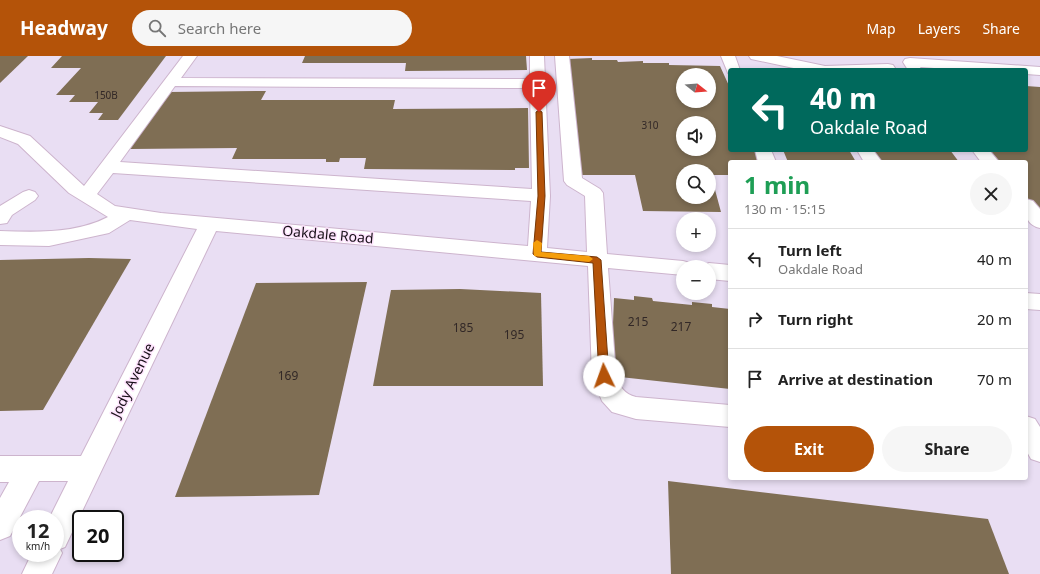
<!DOCTYPE html>
<meta charset="utf-8">
<style>
body{margin:0;font-family:"Noto Sans",sans-serif;background:#f6f6f6;color:#222;height:100vh;display:flex;flex-direction:column;font-size:15px;white-space:nowrap}
*{box-sizing:border-box;margin:0}
p{font-size:13px;color:#767676}
.icon{flex:none;width:22px;height:22px;fill:none;stroke:currentColor;stroke-width:2;stroke-linecap:round;stroke-linejoin:round}
.map{position:relative;flex:1;overflow:hidden}
.drawer{position:absolute;left:728px;top:104px;width:300px;height:320px;display:flex;flex-direction:column;background:#fff;border-radius:4px;box-shadow:0 2px 6px #0003}
.drawer>*{flex:none}
.banner{position:absolute;left:728px;top:12px;width:300px;height:84px;border-radius:4px;box-shadow:0 2px 6px #0003;background:#00695c;color:#fff;overflow:hidden}
.needle{width:26px;rotate:107deg}
.tools{position:absolute;left:676px;top:12px;display:grid;gap:8px}
.tools a{display:grid;place-items:center;width:40px;height:40px;border-radius:50%;background:#fff;box-shadow:0 2px 6px #0003;font-size:20px}
.speed{position:absolute;left:12px;top:454px;display:flex;gap:8px;font-size:20px;font-weight:700;text-align:center}
.speed>*{display:grid;place-content:center;width:52px;height:52px;border-radius:50%;background:#fff;box-shadow:0 2px 6px #0003;line-height:1}
.speed small{font-size:10px;font-weight:400}
.speed .limit{border:2px solid #111;border-radius:6px;background:#fff;color:#111}
.pin{position:absolute;display:grid;place-items:center;width:34px;height:34px;color:#fff;margin:-41px -17px;border-radius:50% 50% 50% 0;rotate:-45deg;box-shadow:0 0 4px #0007}
.pin .icon{rotate:45deg}
.me{position:absolute;width:44px;margin:-22px;rotate:357deg;stroke-linejoin:round;filter:drop-shadow(0 0 3px #0008)}
.turn{display:flex;align-items:center;gap:14px;height:84px;padding:0 16px;font-size:18px}
.turn .icon{width:52px;height:52px;stroke-width:2.5}
.turn b{display:block;font-size:28px;line-height:34px}
.round{display:grid;place-items:center;flex:none;width:42px;height:42px;border-radius:21px;background:#f6f6f6}
.headline{display:flex;align-items:center;justify-content:space-between;height:68px;padding:0 16px}
h1{font-size:24px;font-weight:700;line-height:30px;color:#1e9e55}
.button{display:flex;gap:8px;margin-top:auto;padding:8px 16px}
.button a{flex:1;height:46px;border-radius:24px;background:#b45309;color:#fff;font-size:16px;font-weight:700;line-height:46px;text-align:center}
.button a+a{background:#f6f6f6;color:#222}
ul{padding:0;list-style:none}
li{display:flex;align-items:center;gap:12px;height:60px;padding:0 16px;border-top:1px solid #e0e0e0}
li div{flex:1}
li b{display:block;font-size:15px}
li em{font-style:normal}
header{display:flex;align-items:center;gap:24px;box-sizing:border-box;height:56px;padding:0 20px;background:#b45309;color:#fff}
header strong{font-size:19px}
nav{display:flex;gap:22px;margin-inline-start:auto;font-size:14px}
.search{width:280px;height:36px;background:#f6f6f6;display:flex;align-items:center;gap:10px;box-sizing:border-box;padding:0 14px;border-radius:22px;color:#767676;font-size:15px}
.map>svg:first-child{display:block}
</style>
<header>
<strong>Headway</strong>
<div class="search"><svg class="icon" aria-label="search" viewBox="0 0 24 24"><circle cx="10" cy="10" r="6"/><path d="M15 15l6 6"/></svg>Search here</div>
<nav><a>Map</a><a>Layers</a><a>Share</a></nav>
</header>
<div class="map">
<svg width="1040" height="518" viewBox="0 0 1040 518">
<rect width="100%" height="100%" fill="#fee4fd"/>
<path fill="#e9def3" fill-rule="evenodd" d="M0,0H1040V518H0ZM730,14H1026V94H730ZM683,19H709V45H683ZM683,67H709V93H683ZM730,106H1026V422H730ZM683,115H709V141H683ZM683,163H709V189H683ZM683,211H709V237H683ZM21,463H55V497H21ZM81,463H115V497H81Z"/>
<g fill="#7f6e54" fill-rule="evenodd">
<path d="M0,0H28L0,27Z"/>
<path d="M62,0H166L118,64H98L103,57H89L98,46H69L75,39H56L81,12H51Z"/>
<path d="M305,0H526L527,14L405,15L406,7H302Z"/>
<path d="M592,2V4H617L618,6L643,5V7H669V9L720,10L730,32V94H757L762,106H730V119H711L721,156L643,155L635,119H577L567,3ZM683,19H709V45H683ZM683,67H709V93H683ZM683,115H709V141H683Z"/>
<path d="M1026,30L1040,31V158L1026,141V106H996L986,94H1026Z"/>
<path d="M266,35L261,44H395L393,53L528,52L529,112H515V114L364,113L366,102H340L339,106H326V103H232L237,92L130,93L169,36Z"/>
<path d="M783,94H849L856,106H788Z"/>
<path d="M871,94H950L959,106H879Z"/>
<path d="M89,202L131,203L43,354L0,355V204Z"/>
<path d="M367,226L319,439L175,441L256,227Z"/>
<path d="M460,233L541,237L543,330H373L391,234Z"/>
<path d="M634,240L652,242L653,245L692,249V246L712,248V251L730,253V333L611,320L614,242L634,244Z"/>
<path d="M668,425L988,463L1009,518H671Z"/>
</g>
<g fill="none" stroke-linecap="round" stroke-linejoin="round">
<g stroke="#cdb4cd" stroke-width="2">
<g id="minor">
<path d="M183,0H197L181,22L530,23V0H544L550,140L547,192L587,196L585,140L567,129L564,125L555,0H569L582,122L600,133L603,137L607,198L683,205L690,207L693,211H683V219L608,212L616,320C620,331 624,338 636,341L730,349V371L636,363L612,356L602,345L592,320L588,210L216,175L65,491L60,493L62,497L52,518H22L32,497H55V463H49L68,425H39L10,480L0,484V442L9,426H0V400H81L197,173L130,164L109,177L49,190L0,189V175C36,176 75,178 108,161L69,137L18,88L0,81V70L30,80L84,130ZM175,30L530,32L532,133L120,106ZM113,117L531,145L528,190L161,157L115,150L97,138Z"/>
<path d="M721,0H735L740,14H730V18L728,17Z"/>
<path d="M749,0H777L825,10L888,8L893,9L895,12L894,14H803L751,3Z"/>
<path d="M910,2L1040,11V19L1026,18V14H963L920,11L922,14H908L903,6L905,3Z"/>
<path d="M755,94H771L776,106H758Z"/>
<path d="M857,94H873L882,106H864Z"/>
<path d="M972,94H989L999,106H981Z"/>
<path d="M29,134L35,136L38,140L35,144L12,159L7,167L0,168V150L23,136Z"/>
<path d="M1026,143L1033,145L1040,153V172C1024,168 1026,157 1026,143Z"/>
<path d="M709,207L730,209V225L709,223V211H701Z"/>
<path d="M1026,237L1040,238V254L1026,253Z"/>
<path d="M1026,360L1035,363L1040,371V406L1031,403L1026,394Z"/>
</g>
</g>
<use href="#minor" fill="#fff" fill-rule="evenodd"/>
</g>
<path fill="#b45309" stroke="#753606" d="M539,54L542,56L545,140L541,196L597,201L601,204L609,320L607,323L604,324L601,323L599,320L593,207L537,201L533,198L538,140L536,56Z"/>
<path fill="#f59e0b" d="M537,184L542,187L541,196L589,200L593,203L589,206L534,200L533,187Z"/>
<g text-anchor="middle" dominant-baseline="central" stroke-width="3" stroke-linejoin="round" paint-order="stroke">
<g font-size="10" fill="#322827">
<text x="106" y="39">150B</text>
<text x="650" y="69">310</text>
</g>
<g font-size="12" fill="#322827">
<text x="638" y="265">215</text>
<text x="681" y="270">217</text>
<text x="463" y="271">185</text>
<text x="514" y="278">195</text>
<text x="288" y="319">169</text>
</g>
<g font-size="14" fill="#181018" stroke="#fee4fd">
<text transform="translate(328 178) rotate(5)">Oakdale Road</text>
<text transform="translate(132 324) rotate(-64)">Jody Avenue</text>
</g>
</g>
</svg>
<div class="tools">
<a><svg class="needle" viewBox="-14 -14 28 28"><path d="M0-13l5 13h-10z" fill="#e53935"/><path d="M0 13l5-13h-10z" fill="#767676"/></svg></a>
<a><svg class="icon" aria-label="sound" viewBox="0 0 24 24"><path d="M4 9h4l5-4v14l-5-4H4zM17 9q2 3 0 6"/></svg></a>
<a><svg class="icon" aria-label="search" viewBox="0 0 24 24"><circle cx="10" cy="10" r="6"/><path d="M15 15l6 6"/></svg></a>
<a>+</a>
<a>−</a>
</div>
<div class="speed"><div>12<small>km/h</small></div><div class="limit">20</div></div>
<div class="pin" style="left:539px;top:56px;background:#d93025"><svg class="icon" aria-label="arrive" viewBox="0 0 24 24"><path d="M6 21V4h12l-3 4 3 4H6"/></svg></div>
<svg class="me" style="left:604px;top:320px" viewBox="-20 -20 40 40"><circle r="19" fill="#fff"/><path d="M0-13L10 11 0 6-10 11z" fill="#b45309"/></svg>
<div class="banner">
<div class="turn"><svg class="icon" aria-label="left" viewBox="0 0 24 24"><path d="M17 20v-9H6M10 6l-5 5 5 5"/></svg><div><b>40 m</b>Oakdale Road</div></div>
</div>
<section class="drawer">
<div class="headline"><div><h1>1 min</h1><p>130 m · 15:15</p></div><a class="round"><svg class="icon" aria-label="close" viewBox="0 0 24 24"><path d="M6 6l12 12M18 6L6 18"/></svg></a></div>
<ul>
<li><svg class="icon" aria-label="left" viewBox="0 0 24 24"><path d="M17 20v-9H6M10 6l-5 5 5 5"/></svg><div><b>Turn left</b><p>Oakdale Road</p></div><em>40 m</em></li>
<li><svg class="icon" aria-label="right" viewBox="0 0 24 24"><path d="M7 20v-9h11M14 6l5 5-5 5"/></svg><div><b>Turn right</b></div><em>20 m</em></li>
<li><svg class="icon" aria-label="arrive" viewBox="0 0 24 24"><path d="M6 21V4h12l-3 4 3 4H6"/></svg><div><b>Arrive at destination</b></div><em>70 m</em></li>
</ul>
<div class="button"><a>Exit</a><a>Share</a></div>
</section>
</div>
